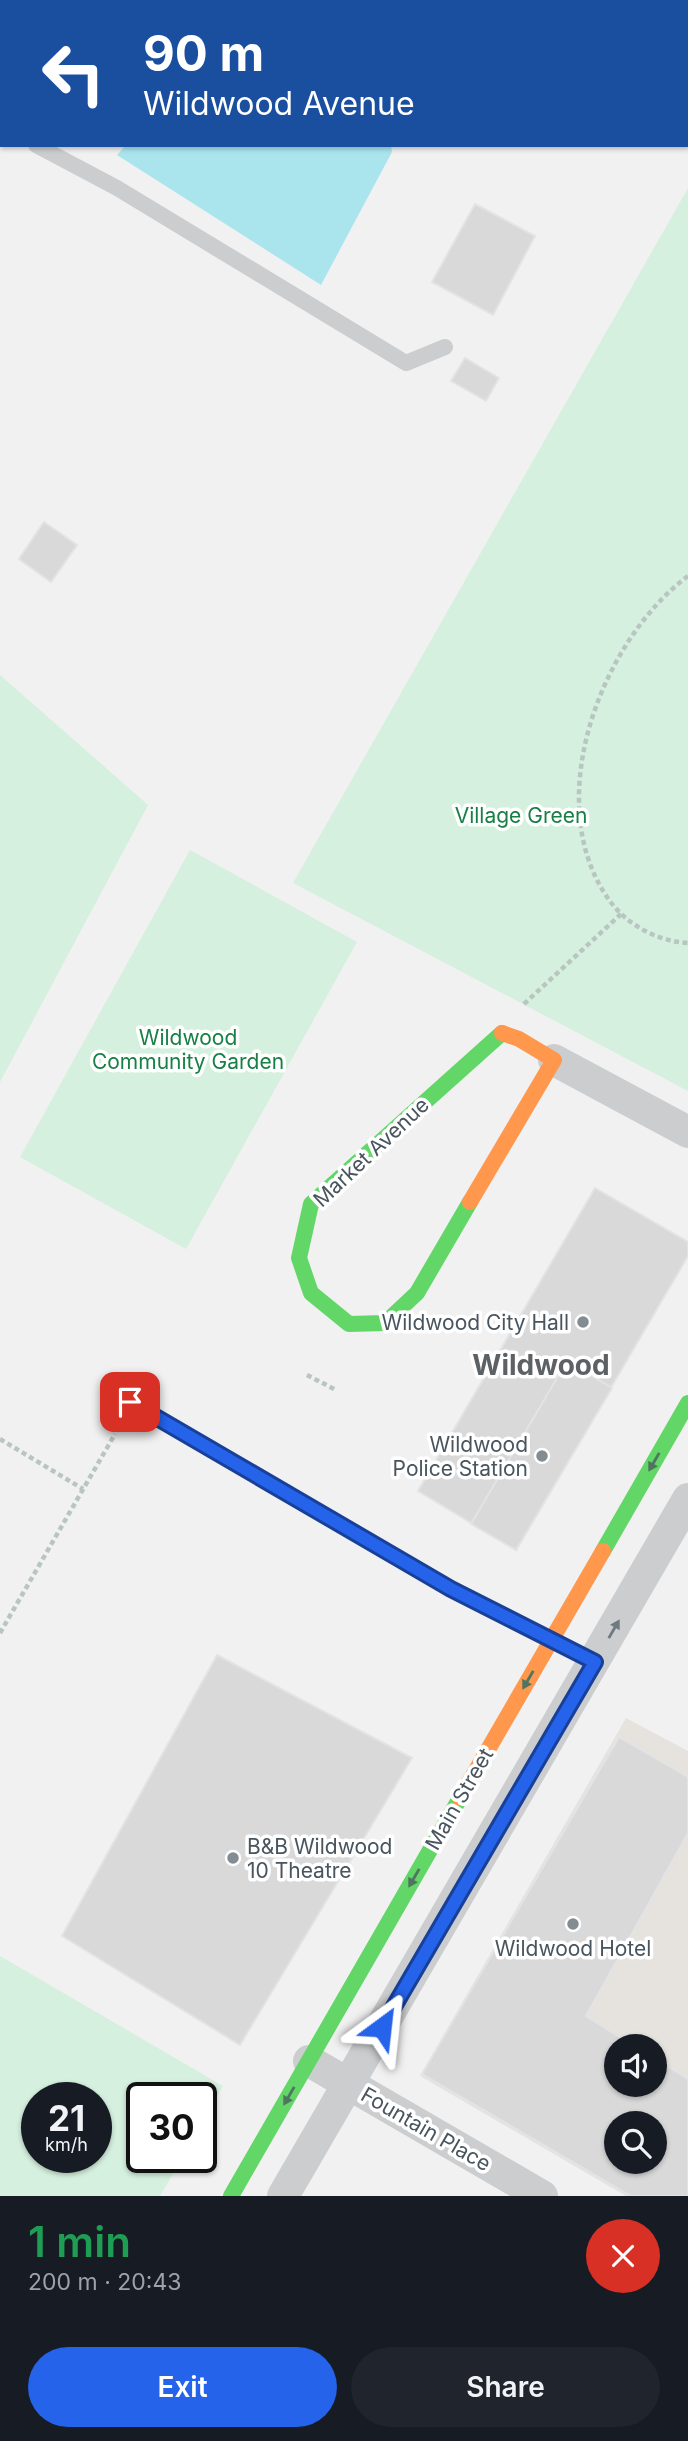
<!DOCTYPE html>
<meta charset="utf-8">
<style>
body{margin:0;font-family:Inter,sans-serif;background:#20242c;color:#f1f3f6;height:100vh;display:flex;flex-direction:column;font-size:26px;white-space:nowrap}
*{box-sizing:border-box;margin:0}
p{font-size:23px;color:#9ea1a6}
.icon{flex:none;width:38px;height:38px;fill:none;stroke:currentColor;stroke-width:2;stroke-linecap:round;stroke-linejoin:round}
.map{position:relative;height:2196px;overflow:hidden}
.side{display:flex;flex-direction:column;background:#171b24;flex:1}
.side>*{flex:none}
.banner{position:absolute;left:0px;top:0px;width:690px;height:147px;box-shadow:0 2px 5px #0004;background:#1a4fa0;color:#fff;overflow:hidden}
.controls{position:absolute;left:604px;top:2034px;display:grid;gap:14px}
.controls a{display:grid;place-items:center;width:63px;height:63px;border-radius:50%;background:#171b24;box-shadow:0 2px 5px #0004;font-size:35px}
.speed{position:absolute;left:21px;top:2082px;display:flex;gap:14px;font-size:35px;font-weight:700;text-align:center}
.speed>*{display:grid;place-content:center;width:91px;height:91px;border-radius:50%;background:#171b24;box-shadow:0 2px 5px #0004;line-height:1}
.speed small{font-size:18px;font-weight:400}
.speed .limit{border:4px solid #111;border-radius:10px;background:#fff;color:#111}
.pin{position:absolute;display:grid;place-items:center;width:60px;height:60px;color:#fff;margin:-30px;border-radius:14px;box-shadow:0 4px 10px #0006}
.me{position:absolute;width:77px;margin:-38px;rotate:30deg;stroke-linejoin:round;filter:drop-shadow(0 0 5px #0008)}
.turn{display:flex;align-items:center;gap:24px;height:147px;padding:0 28px;font-size:32px}
.turn .icon{width:91px;height:91px;stroke-width:2.5}
.turn b{display:block;font-size:49px;line-height:60px}
.round{display:grid;place-items:center;flex:none;width:74px;height:74px;border-radius:37px;background:#20242c}
.headline{display:flex;align-items:center;justify-content:space-between;height:119px;padding:0 28px}
h1{font-size:42px;font-weight:600;line-height:52px;color:#1e9e55}
.action{display:flex;gap:14px;margin-top:auto;padding:14px 28px}
.action a{flex:1;height:80px;border-radius:42px;background:#2563eb;color:#fff;font-size:28px;font-weight:600;line-height:80px;text-align:center}
.action a+a{background:#20242c;color:#f1f3f6}
.map>svg:first-child{display:block}
</style>
<div class="map">
<svg width="688" height="2196" viewBox="0 0 688 2196">
<rect width="100%" height="100%" fill="#f1f1f1"/>
<path fill="#e6e3df" fill-rule="evenodd" d="M626,1718L688,1751V2196H626L420,2076ZM616,2046H654V2084H616ZM616,2123H654V2161H616Z"/>
<g fill="#d5f0de" fill-rule="evenodd">
<path d="M688,188V1091L293,883Z"/>
<path d="M0,675L148,805L0,1082Z"/>
<path d="M190,850L357,942L186,1249L20,1157Z"/>
<path d="M0,1956L223,2086L201,2124V2098H142V2158H182L160,2196H0ZM96,2098V2158H37V2098Z"/>
</g>
<g fill="#aae5ee">
<path d="M242,0H380V2H240Z"/>
<path d="M126,145H391L392,152L321,285L117,155Z"/>
</g>
<g fill="#d9d9da" stroke="#e2e3e4" stroke-width="2" fill-rule="evenodd">
<path d="M475,204L535,236L493,315L432,282Z"/>
<path d="M465,358L499,378L486,401L451,381Z"/>
<path d="M44,522L77,545L51,582L19,559Z"/>
<path d="M595,1188L688,1242V1256L516,1550L418,1491Z"/>
<path d="M567,1361L612,1388L516,1550L471,1524Z"/>
<path d="M217,1655L412,1758L240,2045L62,1936Z"/>
<path d="M619,1737L688,1777V1833L586,2016L634,2046H616V2084H654V2058L688,2079V2196H631L422,2074ZM616,2123H654V2161H616Z"/>
</g>
<g fill="none" stroke-linecap="round" stroke-linejoin="round">
<g stroke="#b8c5c0" stroke-width="4.5" stroke-dasharray="5 3.5" stroke-linecap="butt">
<path d="M688,576C601,641 541,800 607,897C625,924 656,941 688,943"/>
<path d="M524,1004L621,914"/>
<path d="M307,1375L336,1390"/>
<path d="M0,1439L83,1489"/>
<path d="M0,1633L115,1434"/>
</g>
<g stroke="#cbcdcf" stroke-width="16">
<path d="M0,127L2,128"/>
<path d="M36,145L117,188L406,363L445,347"/>
</g>
<g stroke="#cbcdcf" stroke-width="32">
<path d="M0,13L2,11"/>
<path d="M554,1060L688,1132"/>
<path d="M309,2061L542,2196"/>
<path d="M283,2196L688,1499"/>
</g>
<g stroke="#63d668" stroke-width="16">
<path d="M470,1202L417,1293L385,1323L349,1324L311,1293L299,1258L311,1204L502,1033"/>
<path d="M130,1402L451,1589L595,1662"/>
<path d="M603,1551L688,1403"/>
<path d="M231,2196L460,1798"/>
</g>
<g stroke="#ff974d" stroke-width="16">
<path d="M470,1202L554,1060L519,1039L502,1033"/>
<path d="M460,1798L603,1551"/>
</g>
</g>
<defs><path id="oneway-solid" d="M-6-.8H1V-3.2L6.5 0L1 3.2V.8H-6Z" transform="scale(1.75)"/></defs>
<g fill="#4f7560">
<use href="#oneway-solid" transform="translate(654 1462) rotate(120)"/>
<use href="#oneway-solid" transform="translate(528 1680) rotate(120)"/>
<use href="#oneway-solid" transform="translate(414 1878) rotate(120)"/>
<use href="#oneway-solid" transform="translate(289 2096) rotate(120)"/>
</g>
<use fill="#6f7980" href="#oneway-solid" transform="translate(614 1629) rotate(-60)"/>
<g fill="none" stroke-linecap="round" stroke-linejoin="round">
<g stroke="#184099" stroke-width="18">
<path id="route" d="M130,1402L451,1589L595,1662L382,2027"/>
</g>
<use href="#route" stroke="#2563eb" stroke-width="12"/>
</g>
<g fill="#838c91" stroke="#fff" stroke-width="2.5">
<circle cx="583" cy="1322" r="7"/>
<circle cx="542" cy="1456" r="7"/>
<circle cx="233" cy="1858" r="7"/>
<circle cx="573" cy="1924" r="7"/>
</g>
<g text-anchor="middle" dominant-baseline="central" stroke-width="7" stroke-linejoin="round" paint-order="stroke">
<g font-size="21" fill="#178044" stroke="#fff">
<text x="521" y="815">Village Green</text>
<text x="188" y="1037">Wildwood<tspan x="188" dy="24">Community Garden</tspan></text>
</g>
<g font-size="21" fill="#48555e" stroke="#fff">
<text transform="translate(371 1152) rotate(-43)">Market Avenue</text>
<text transform="translate(459 1799) rotate(-60)">Main Street</text>
<text transform="translate(426 2129) rotate(30)">Fountain Place</text>
</g>
<g font-size="21" fill="#48555e" stroke="#fff" text-anchor="end">
<text x="569" y="1322">Wildwood City Hall</text>
<text x="528" y="1444">Wildwood<tspan x="528" dy="24">Police Station</tspan></text>
<text x="247" y="1846" text-anchor="start">B&amp;B Wildwood<tspan x="247" dy="24">10 Theatre</tspan></text>
<text x="573" y="1948" text-anchor="middle">Wildwood Hotel</text>
</g>
<g font-size="28" font-weight="bold" fill="#5c6165" stroke="#fff">
<text x="541" y="1365">Wildwood</text>
</g>
</g>
</svg>
<div class="controls">
<a><svg class="icon" aria-label="sound" viewBox="0 0 24 24"><path d="M4 9h4l5-4v14l-5-4H4zM17 9q2 3 0 6"/></svg></a>
<a><svg class="icon" aria-label="search" viewBox="0 0 24 24"><circle cx="10" cy="10" r="6"/><path d="M15 15l6 6"/></svg></a>
</div>
<div class="speed"><div>21<small>km/h</small></div><div class="limit">30</div></div>
<div class="pin" style="left:130px;top:1402px;background:#d93025"><svg class="icon" aria-label="arrive" viewBox="0 0 24 24"><path d="M6 21V4h12l-3 4 3 4H6"/></svg></div>
<svg class="me" style="left:382px;top:2027px" viewBox="-20 -20 40 40"><path d="M0-17L14 15 0 8-14 15z" fill="#2563eb" stroke="#fff" stroke-width="4"/></svg>
<div class="banner">
<div class="turn"><svg class="icon" aria-label="left" viewBox="0 0 24 24"><path d="M17 20v-9H6M10 6l-5 5 5 5"/></svg><div><b>90 m</b>Wildwood Avenue</div></div>
</div>
</div>
<section class="side">
<div class="headline"><div><h1>1 min</h1><p>200 m · 20:43</p></div><a class="round" style="background:#d93025;color:#fff"><svg class="icon" aria-label="close" viewBox="0 0 24 24"><path d="M6 6l12 12M18 6L6 18"/></svg></a></div>
<div class="action"><a>Exit</a><a>Share</a></div>
</section>
